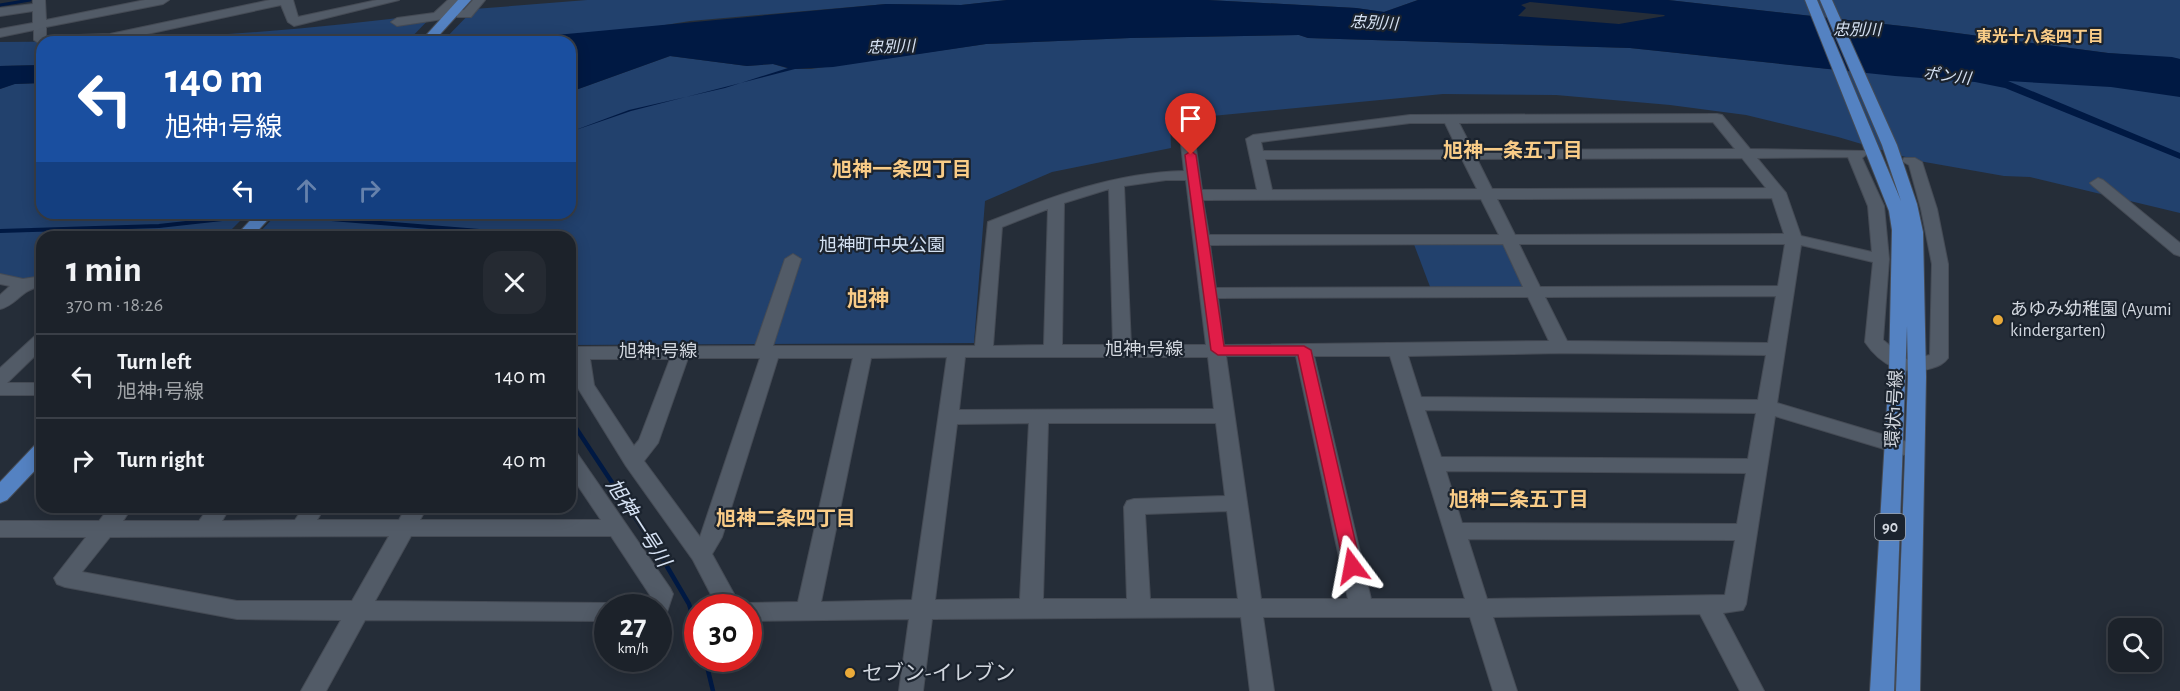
<!DOCTYPE html>
<meta charset="utf-8">
<style>
body{margin:0;font-family:"Alegreya Sans","Noto Sans JP",sans-serif;background:#252a32;color:#f1f3f6;height:100vh;display:flex;flex-direction:column;font-size:22px;white-space:nowrap}
*{box-sizing:border-box;margin:0}
p{font-size:20px;color:#a0a4a8}
.icon{flex:none;width:33px;height:33px;fill:none;stroke:currentColor;stroke-width:2;stroke-linecap:round;stroke-linejoin:round}
.map{position:relative;flex:1;overflow:hidden}
.sheet{position:absolute;left:36px;top:231px;width:540px;height:282px;display:flex;flex-direction:column;background:#1c222a;border-radius:18px;box-shadow:0 3px 15px #0003,0 0 0 2px #3a3f47}
.sheet>*{flex:none}
.hud{position:absolute;left:36px;top:36px;width:540px;height:183px;border-radius:18px;box-shadow:0 3px 15px #0003,0 0 0 2px #3a3f47;background:#1a4fa0;color:#fff;overflow:hidden}
.buttons{position:absolute;left:2108px;top:618px;display:grid;gap:12px}
.buttons a{display:grid;place-items:center;width:54px;height:54px;border-radius:12px;background:#1c222a;box-shadow:0 3px 15px #0003,0 0 0 2px #3a3f47;font-size:30px}
.speed{position:absolute;left:594px;top:594px;display:flex;gap:12px;font-size:30px;font-weight:700;text-align:center}
.speed>*{display:grid;place-content:center;width:78px;height:78px;border-radius:50%;background:#1c222a;box-shadow:0 3px 15px #0003,0 0 0 2px #3a3f47;line-height:1}
.speed small{font-size:15px;font-weight:400}
.speed .limit{border:9px solid #d22;background:#fff;color:#111}
.pin{position:absolute;display:grid;place-items:center;width:51px;height:51px;color:#fff;margin:-62px -26px;border-radius:50% 50% 50% 0;rotate:-45deg;box-shadow:0 0 6px #0007}
.pin .icon{rotate:45deg}
.me{position:absolute;width:66px;margin:-33px;rotate:347deg;stroke-linejoin:round;filter:drop-shadow(0 0 4px #0008)}
.turn{display:flex;align-items:center;gap:21px;height:126px;padding:0 30px;font-size:27px}
.turn .icon{width:78px;height:78px;stroke-width:2.5}
.turn b{display:block;font-size:42px;line-height:51px}
.lanes{display:flex;align-items:center;height:57px;padding:0 30px;background:#0003;justify-content:center;gap:30px;direction:ltr}
.lanes .off{opacity:.35}
.round{display:grid;place-items:center;flex:none;width:63px;height:63px;border-radius:18px;background:#252a32}
.headline{display:flex;align-items:center;justify-content:space-between;height:102px;padding:0 30px}
h1{font-size:36px;font-weight:700;line-height:45px}
ul{padding:0;list-style:none}
li{display:flex;align-items:center;gap:18px;height:84px;padding:0 30px;border-top:2px solid #3a3f47}
li div{flex:1}
li b{display:block;font-size:22px}
li em{font-style:normal}
.map>svg:first-child{display:block}
</style>
<div class="map">
<svg width="2180" height="691" viewBox="0 0 2180 691">
<rect width="100%" height="100%" fill="#252d38"/>
<g fill="#22416d">
<path d="M587,0H1007L961,5L886,4L690,21L640,29L477,42H442L474,9Z"/>
<path d="M1208,0H1418L1384,12L1356,8Z"/>
<path d="M1668,0H2180V59L2108,53L1911,27Z"/>
<path d="M435,13L407,42H42V65L0,66V42C146,41 291,33 435,13Z"/>
<path d="M1299,35L1308,38L1630,48L1848,71L1833,35L2180,93V213L2030,177L2004,176L1919,161L1838,137L1746,115L1670,105L1556,95L1443,94L1170,120L1171,148L1052,172L985,201L974,343L570,345V237H255L278,213H570V92L670,56L747,66L773,64L790,69H811L986,44L1130,38Z"/>
<path d="M42,83V213H248L224,237H42V278L25,280L0,274V89L14,84Z"/>
<path d="M1412,239H1510L1535,291L1432,292Z"/>
</g>
<g fill="#001943" fill-rule="evenodd">
<path d="M1007,0H1208L1356,8L1384,12L1418,0H1668L1911,27L2108,53L2172,57L2180,59V97L2111,87L2008,81L2180,153V159L2005,88L1975,82L1895,76L1630,48L1308,38L1299,35L1130,38L986,44L833,67L795,69L631,111L570,132L629,110L725,88L788,68L773,64L747,66L670,56L570,92V42H480L886,4L961,5ZM1530,2L1664,15L1665,16L1619,24L1518,16L1526,8L1521,5Z"/>
<path d="M42,65V83L15,84L0,89V66Z"/>
</g>
<g fill="none" stroke-linecap="round" stroke-linejoin="round">
<path stroke="#001943" stroke-width="3" d="M0,5L30,0"/>
<g stroke="#001943" stroke-width="4">
<path d="M270,214L479,231L492,237"/>
<path d="M0,231L159,226L259,215"/>
</g>
<g stroke="#001943" stroke-width="4.5">
<path d="M570,419L662,558L689,604L698,633"/>
<path d="M705,658L713,691"/>
</g>
<g stroke="#454b55" stroke-width="2">
<g id="minor">
<path d="M33,0H45L46,20L145,0H169L163,4L46,27V36L110,34L270,0H293L298,17L377,0H399L294,26L288,22L281,5L110,42L40,44L34,40V30L0,37V29L33,23V11L0,16V8L33,4Z"/>
<path d="M448,0H461L443,19L397,26L391,22L397,18L434,13Z"/>
<path d="M473,0H485L471,17H457V11L464,10Z"/>
<path d="M1717,114L1722,115L1750,149L1865,151L1867,154L1862,158L1884,206L1889,259L1883,340L1908,360L1930,355L1932,264L1921,209L1909,165L1902,161L1904,158H1915L1922,162L1937,209L1948,264V358C1944,364 1938,366 1932,368C1905,377 1881,366 1865,342L1873,262L1801,245L1777,403L1921,446L1924,451L1921,456L1914,458L1775,416L1746,604L1743,610L1723,613L1764,691H1740L1700,614L1493,617L1517,691H1493L1470,617H1263L1274,691H1250L1241,617L932,619L923,691H899L909,619L748,621V608H718L693,560L626,466L576,385L570,347L755,346L785,259L793,254L801,259L773,346H975L988,222C1053,196 1114,173 1184,171L1180,135L1187,131L1194,135L1202,190H1257L1246,139L1253,135L1410,115ZM1713,122L1735,149L1473,150L1459,123ZM1410,123H1445L1458,150L1263,151L1261,142ZM1848,157L1868,206L1872,252L1801,236L1786,193L1757,158ZM1742,158L1766,188L1492,189L1477,159ZM1265,159H1462L1477,189L1272,190ZM1166,180H1186L1206,345H1131L1124,186ZM1109,189L1113,345H1062L1064,203ZM1772,198L1784,234L1515,235L1497,199ZM1481,199L1499,235H1209L1203,200ZM1048,209L1044,345L993,346L1002,227ZM1503,244L1523,287L1216,288L1210,245ZM1519,244H1785L1778,286L1540,287ZM1776,296L1768,343L1567,341L1545,297ZM1528,297L1549,341L1224,345L1218,298ZM1561,353L1766,355L1758,400L1421,397L1408,356ZM1226,356H1296L1348,599H1261ZM1314,356H1390L1465,599H1371ZM947,357L912,600L821,602L871,358ZM965,357H1208L1214,409L959,410ZM688,358H760L700,537L644,461L658,443ZM778,358H853L798,602L748,603L740,605L712,554L722,537ZM590,359H670L639,440L634,446L594,385ZM1425,410L1756,413L1748,459L1441,457ZM1029,423L1020,599L935,600L957,424ZM1048,423H1216L1225,496L1134,499L1127,501L1124,507L1127,599H1043ZM1446,471L1746,473L1737,524L1462,523ZM1227,511L1238,599H1150L1145,514ZM1468,539L1735,540L1725,595L1487,599Z"/>
<path d="M2098,178L2103,180L2180,243V256L2174,254L2093,186L2090,183Z"/>
<path d="M0,274L23,279L42,276V286C20,290 17,305 0,309V295L10,286L0,284Z"/>
<path d="M42,333V349L7,383H42V395H0V368L36,335Z"/>
<path d="M570,451L577,453L670,588L673,594L666,615L658,617V608H647L650,595L611,536H411L375,601L608,603L617,608H608V621L365,620L326,691H301L341,620L237,619L65,587L57,584L54,578L86,537H0V521H99L110,507H132L123,521H199L209,507H230L222,521L295,520L304,507H325L317,520H399L406,507H427L420,520H601L570,474ZM389,536L352,601H237L82,572L110,537Z"/>
</g>
</g>
<g stroke="#454b55" stroke-width="2">
<g id="major">
<path d="M458,0H471L433,42H420Z"/>
<path d="M1805,0H1817L1901,201L1882,145L1820,0H1832L1897,145L1917,204L1923,232L1926,377L1920,691H1896L1908,377L1907,326L1894,691H1870L1889,372L1892,230L1889,211Z"/>
<path d="M257,213H274L252,237H235Z"/>
<path d="M42,443V463L7,500L0,503V482L35,445Z"/>
</g>
</g>
<use href="#minor" fill="#525b67" fill-rule="evenodd"/>
<use href="#major" fill="#5482c2" fill-rule="evenodd"/>
</g>
<path fill="#e11d48" stroke="#92132f" stroke-width="1.5" d="M1191,151L1196,155L1224,346H1304L1311,350L1361,566L1358,571H1346L1344,566L1298,355H1218L1211,350L1185,155Z"/>
<g fill="#eaaa39" stroke="#1b232e" stroke-width="2">
<circle cx="1998" cy="320" r="6"/>
<circle cx="850" cy="673" r="6"/>
</g>
<g text-anchor="middle" dominant-baseline="central" stroke-width="4.5" stroke-linejoin="round" paint-order="stroke">
<g font-size="16" font-style="italic" fill="#d6e2f4" stroke="#1b232e">
<text transform="translate(1374 23) rotate(3)">忠別川</text>
<text x="1857" y="30">忠別川</text>
<text transform="translate(891 47) rotate(-2)">忠別川</text>
<text transform="translate(1947 76) rotate(7)">ポン川</text>
</g>
<g font-size="16" font-weight="bold" fill="#f9cc87" stroke="#1b232e">
<text x="2040" y="37">東光十八条四丁目</text>
</g>
<rect fill="#1b232e" stroke="#9ba1aa" stroke-width="1.5" x="1875" y="514" width="30" height="26" rx="4.5"/>
<g font-size="16" font-weight="bold" fill="#d2d7df">
<text x="1890" y="527">90</text>
</g>
<g font-size="18" fill="#d3e0f1" stroke="#1b232e">
<text x="882" y="246">旭神町中央公園</text>
</g>
<g font-size="18" fill="#d2d7df" stroke="#1b232e" text-anchor="start">
<text x="2010" y="310">あゆみ幼稚園 (Ayumi<tspan x="2010" dy="21">kindergarten)</tspan></text>
</g>
<g font-size="18" fill="#d2d7df" stroke="#1b232e">
<text x="1144" y="350">旭神1号線</text>
<text x="658" y="352">旭神1号線</text>
<text transform="translate(1895 409) rotate(-87)">環状1号線</text>
</g>
<g font-size="20" font-weight="bold" fill="#f9cc87" stroke="#1b232e">
<text x="1513" y="151">旭神一条五丁目</text>
<text x="902" y="170">旭神一条四丁目</text>
<text x="1519" y="500">旭神二条五丁目</text>
<text x="786" y="519">旭神二条四丁目</text>
</g>
<g font-size="20" font-style="italic" fill="#d6e2f4" stroke="#1b232e">
<text transform="translate(638 523) rotate(57)">旭神一号川</text>
</g>
<g font-size="21" font-weight="bold" fill="#f9cc87" stroke="#1b232e">
<text x="868" y="299">旭神</text>
</g>
<g font-size="21" fill="#d2d7df" stroke="#1b232e" text-anchor="start">
<text x="862" y="673">セブン-イレブン</text>
</g>
</g>
</svg>
<div class="buttons">
<a><svg class="icon" aria-label="search" viewBox="0 0 24 24"><circle cx="10" cy="10" r="6"/><path d="M15 15l6 6"/></svg></a>
</div>
<div class="speed"><div>27<small>km/h</small></div><div class="limit">30</div></div>
<div class="pin" style="left:1191px;top:155px;background:#d93025"><svg class="icon" aria-label="arrive" viewBox="0 0 24 24"><path d="M6 21V4h12l-3 4 3 4H6"/></svg></div>
<svg class="me" style="left:1352px;top:566px" viewBox="-20 -20 40 40"><path d="M0-17L14 15 0 8-14 15z" fill="#e11d48" stroke="#fff" stroke-width="4"/></svg>
<div class="hud">
<div class="turn"><svg class="icon" aria-label="left" viewBox="0 0 24 24"><path d="M17 20v-9H6M10 6l-5 5 5 5"/></svg><div><b>140 m</b>旭神1号線</div></div>
<div class="lanes"><svg class="icon" aria-label="left" viewBox="0 0 24 24"><path d="M17 20v-9H6M10 6l-5 5 5 5"/></svg><svg class="icon off" aria-label="ahead" viewBox="0 0 24 24"><path d="M12 20V5M6 11l6-6 6 6"/></svg><svg class="icon off" aria-label="right" viewBox="0 0 24 24"><path d="M7 20v-9h11M14 6l5 5-5 5"/></svg></div>
</div>
<section class="sheet">
<div class="headline"><div><h1>1 min</h1><p>370 m · 18:26</p></div><a class="round"><svg class="icon" aria-label="close" viewBox="0 0 24 24"><path d="M6 6l12 12M18 6L6 18"/></svg></a></div>
<ul>
<li><svg class="icon" aria-label="left" viewBox="0 0 24 24"><path d="M17 20v-9H6M10 6l-5 5 5 5"/></svg><div><b>Turn left</b><p>旭神1号線</p></div><em>140 m</em></li>
<li><svg class="icon" aria-label="right" viewBox="0 0 24 24"><path d="M7 20v-9h11M14 6l5 5-5 5"/></svg><div><b>Turn right</b></div><em>40 m</em></li>
</ul>
</section>
</div>
